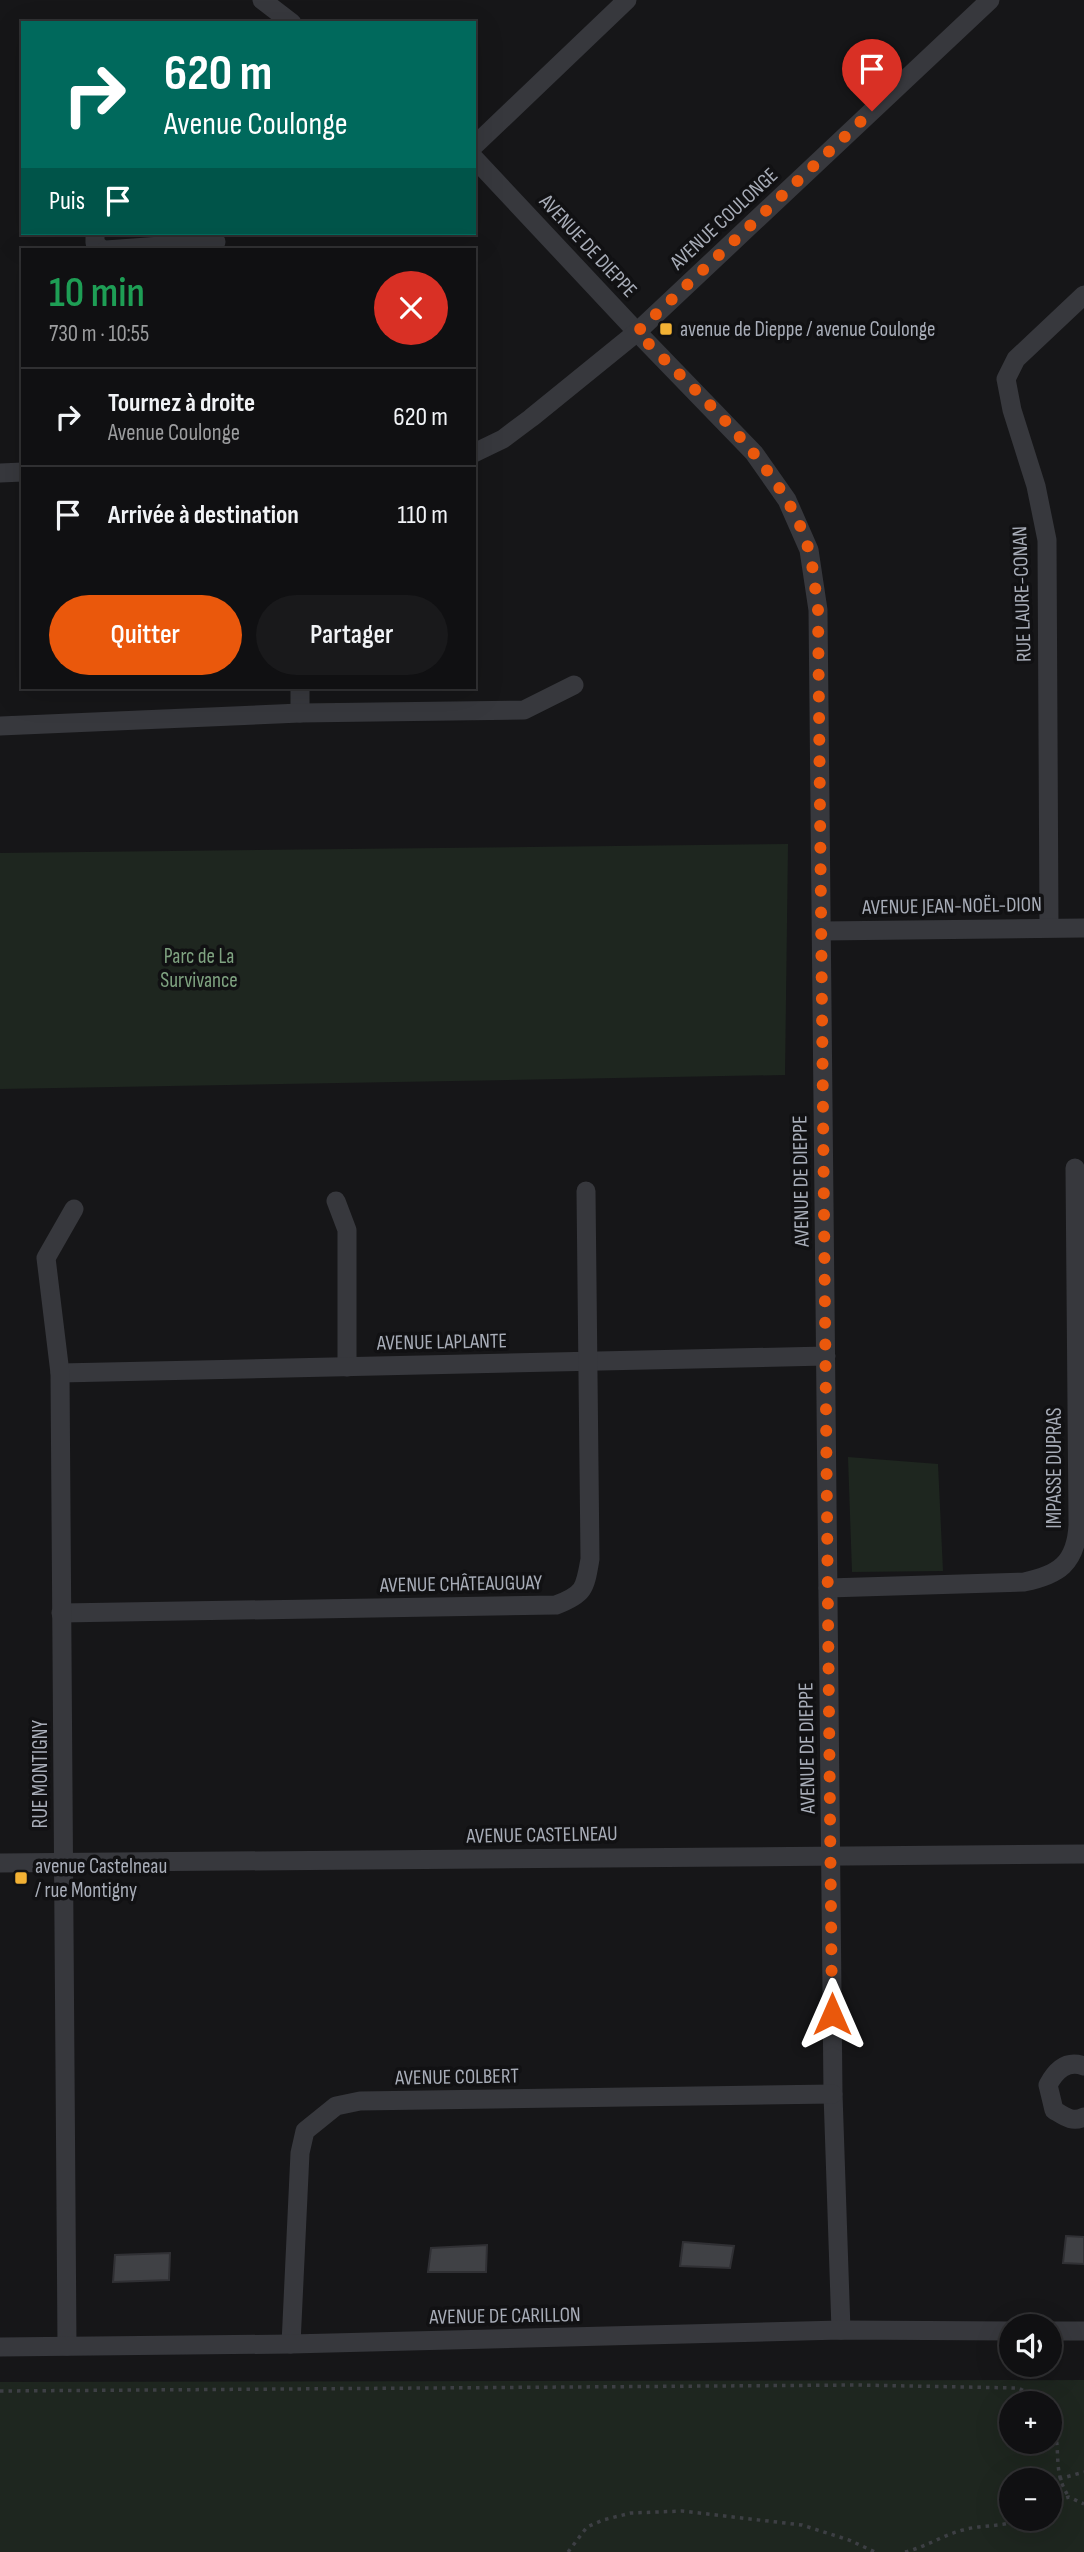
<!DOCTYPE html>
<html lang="fr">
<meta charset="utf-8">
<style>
body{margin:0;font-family:"Sofia Sans Condensed",sans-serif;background:#19191b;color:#f1f3f6;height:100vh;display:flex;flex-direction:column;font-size:26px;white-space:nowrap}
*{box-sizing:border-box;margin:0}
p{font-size:23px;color:#9c9d9f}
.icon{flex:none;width:38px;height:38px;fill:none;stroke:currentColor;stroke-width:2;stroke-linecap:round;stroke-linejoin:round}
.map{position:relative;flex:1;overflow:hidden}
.details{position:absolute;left:21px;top:248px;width:455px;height:441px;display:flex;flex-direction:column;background:#101012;border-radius:0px;box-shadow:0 7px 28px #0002,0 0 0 2px #303032}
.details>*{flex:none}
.guide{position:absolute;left:21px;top:21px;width:455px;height:214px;border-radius:0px;box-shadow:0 7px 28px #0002,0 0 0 2px #303032;background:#00695c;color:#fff;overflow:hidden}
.controls{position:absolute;left:999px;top:2314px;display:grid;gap:14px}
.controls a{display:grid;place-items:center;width:63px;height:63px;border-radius:50%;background:#101012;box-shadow:0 7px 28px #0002,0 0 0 2px #303032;font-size:35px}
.pin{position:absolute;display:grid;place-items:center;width:60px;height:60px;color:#fff;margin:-72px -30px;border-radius:50% 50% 50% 0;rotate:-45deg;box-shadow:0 0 7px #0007}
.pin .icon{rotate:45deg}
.me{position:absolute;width:77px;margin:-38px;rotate:0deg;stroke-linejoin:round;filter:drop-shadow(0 0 5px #0008)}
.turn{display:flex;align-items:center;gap:24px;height:147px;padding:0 28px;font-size:32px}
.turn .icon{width:91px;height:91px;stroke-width:2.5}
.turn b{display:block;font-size:49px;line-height:60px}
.then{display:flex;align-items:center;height:66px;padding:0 28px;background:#0003;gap:14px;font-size:26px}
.round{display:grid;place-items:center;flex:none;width:74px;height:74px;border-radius:37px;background:#19191b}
.head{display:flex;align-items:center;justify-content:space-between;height:119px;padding:0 28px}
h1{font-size:42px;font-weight:600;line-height:52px;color:#1e9e55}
.cta{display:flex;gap:14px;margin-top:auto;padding:14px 28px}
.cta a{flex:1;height:80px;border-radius:42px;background:#ea580c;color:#fff;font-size:28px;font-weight:600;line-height:80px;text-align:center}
.cta a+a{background:#19191b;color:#f1f3f6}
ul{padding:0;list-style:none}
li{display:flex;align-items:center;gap:21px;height:98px;padding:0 28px;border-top:2px solid #303032}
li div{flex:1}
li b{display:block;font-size:26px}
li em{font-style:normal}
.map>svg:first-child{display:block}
</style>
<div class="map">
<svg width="1084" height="2552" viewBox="0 0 1084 2552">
<rect width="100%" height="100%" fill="#161618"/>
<g fill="#1e261f" fill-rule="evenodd">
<path d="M788,844L785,1075L0,1089V853Z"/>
<path d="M848,1457L938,1464L943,1571L852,1572Z"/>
<path d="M1084,2380V2552H0V2382ZM1012,2403H1050V2441H1012ZM1012,2480H1050V2518H1012Z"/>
</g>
<g fill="#404145" stroke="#303034" stroke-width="2">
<path d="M1066,2236L1084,2237V2264L1063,2263Z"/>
<path d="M683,2242L734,2246L730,2268L680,2266Z"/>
<path d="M487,2245L486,2272H428L431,2248Z"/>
<path d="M170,2253L169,2280L113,2282L115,2255Z"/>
</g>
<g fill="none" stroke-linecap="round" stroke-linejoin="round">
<g stroke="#3d3f44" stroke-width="3.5" stroke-dasharray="3.5 5" stroke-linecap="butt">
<path d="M0,2391L857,2385L1018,2388L1041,2399L1043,2403"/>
<path d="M1050,2417C1064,2446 1050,2469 1069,2497"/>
<path d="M1059,2479L1084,2472"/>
<path d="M1050,2503L1069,2497L1084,2504"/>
<path d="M568,2552L587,2527L603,2520L631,2513L682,2511L802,2525L849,2540L875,2552"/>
<path d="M905,2552C926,2547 943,2535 963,2530C983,2524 1004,2528 1023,2518"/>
</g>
<g stroke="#37383d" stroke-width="19">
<path d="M262,0L292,23"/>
<path d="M474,146L627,0"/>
<path d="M474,158L637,332L754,453L787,500L809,550L818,610L833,2094L841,2330"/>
<path d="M95,233V243L102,250"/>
<path d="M106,250L216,242"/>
<path d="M474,453L503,439L531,418L637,332L990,0"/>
<path d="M0,473L23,472"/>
<path d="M300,688V713"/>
<path d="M0,726L300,713L524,710L574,685"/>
<path d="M1049,927L1047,540L1036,486L1012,410L1006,379L1016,359L1084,295"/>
<path d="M822,931L1084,928"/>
<path d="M336,1201L347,1230V1367"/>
<path d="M60,1373L826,1356"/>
<path d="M828,1588L1024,1582C1058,1575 1076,1564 1078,1525L1075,1168"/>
<path d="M61,1613L556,1605C585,1594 585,1588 590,1559L586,1191"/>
<path d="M0,1863L1084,1854"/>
<path d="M1084,2066C1067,2060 1056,2070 1048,2085L1054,2110C1064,2116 1072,2123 1084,2117"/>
<path d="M1050,2331H1084"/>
<path d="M291,2344L300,2153L305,2131L336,2106L360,2101L833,2094"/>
<path d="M67,2346L60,1373L46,1258L74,1209"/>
<path d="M0,2347L291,2344L841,2330L1012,2331"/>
</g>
</g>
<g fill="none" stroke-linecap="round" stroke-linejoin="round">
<path stroke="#ea580c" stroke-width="12" stroke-dasharray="0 21.6" d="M832,2014L818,610C815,590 814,570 809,551C787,469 695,392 637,332L872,111"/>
</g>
<g fill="#f2b134" stroke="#111113" stroke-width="2.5">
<rect x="659" y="322" width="14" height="14" rx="3.5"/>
<rect x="14" y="1871" width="14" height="14" rx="3.5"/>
</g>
<g text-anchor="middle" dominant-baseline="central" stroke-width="7" stroke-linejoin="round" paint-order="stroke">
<g font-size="21" fill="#a8adb8" stroke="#111113">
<text transform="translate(724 219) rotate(-43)">AVENUE COULONGE</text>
<text transform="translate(588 246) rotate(47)">AVENUE DE DIEPPE</text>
<text transform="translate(1022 594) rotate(-92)">RUE LAURE-CONAN</text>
<text transform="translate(952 906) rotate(-1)">AVENUE JEAN-NOËL-DION</text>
<text transform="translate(801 1181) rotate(-91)">AVENUE DE DIEPPE</text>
<text transform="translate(442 1342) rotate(-1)">AVENUE LAPLANTE</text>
<text transform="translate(1054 1468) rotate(-90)">IMPASSE DUPRAS</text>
<text transform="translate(461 1584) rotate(-1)">AVENUE CHÂTEAUGUAY</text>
<text transform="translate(807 1748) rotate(-91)">AVENUE DE DIEPPE</text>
<text transform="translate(40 1774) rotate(-90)">RUE MONTIGNY</text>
<text transform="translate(542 1835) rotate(-1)">AVENUE CASTELNEAU</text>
<text transform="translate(457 2077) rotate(-1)">AVENUE COLBERT</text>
<text transform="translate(505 2316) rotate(-1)">AVENUE DE CARILLON</text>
</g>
<g font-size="21" fill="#a8adb8" stroke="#111113" text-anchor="start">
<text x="680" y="329">avenue de Dieppe / avenue Coulonge</text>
<text x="35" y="1866">avenue Castelneau<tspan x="35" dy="24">/ rue Montigny</tspan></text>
</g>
<g font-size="21" fill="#7fa381" stroke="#111113">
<text x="199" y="956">Parc de La<tspan x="199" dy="24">Survivance</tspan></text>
</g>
</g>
</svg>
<div class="controls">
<a><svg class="icon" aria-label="sound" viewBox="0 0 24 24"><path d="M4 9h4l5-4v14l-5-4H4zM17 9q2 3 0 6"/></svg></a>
<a>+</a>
<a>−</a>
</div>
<div class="pin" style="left:872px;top:111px;background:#d93025"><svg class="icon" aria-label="arrive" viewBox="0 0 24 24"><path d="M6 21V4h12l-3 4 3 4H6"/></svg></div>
<svg class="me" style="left:832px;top:2014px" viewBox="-20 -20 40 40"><path d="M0-17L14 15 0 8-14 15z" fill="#ea580c" stroke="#fff" stroke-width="4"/></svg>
<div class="guide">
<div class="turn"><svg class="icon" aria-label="right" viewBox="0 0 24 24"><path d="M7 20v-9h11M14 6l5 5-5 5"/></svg><div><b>620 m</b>Avenue Coulonge</div></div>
<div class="then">Puis<svg class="icon" aria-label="arrive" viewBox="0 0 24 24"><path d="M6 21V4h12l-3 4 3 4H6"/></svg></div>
</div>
<section class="details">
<div class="head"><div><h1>10 min</h1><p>730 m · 10:55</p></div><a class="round" style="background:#d93025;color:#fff"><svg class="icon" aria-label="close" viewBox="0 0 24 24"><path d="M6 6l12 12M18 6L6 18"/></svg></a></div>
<ul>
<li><svg class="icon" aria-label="right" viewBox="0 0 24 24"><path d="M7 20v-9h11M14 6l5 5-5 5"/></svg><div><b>Tournez à droite</b><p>Avenue Coulonge</p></div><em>620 m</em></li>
<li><svg class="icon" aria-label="arrive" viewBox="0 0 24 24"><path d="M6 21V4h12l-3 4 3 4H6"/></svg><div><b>Arrivée à destination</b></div><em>110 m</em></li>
</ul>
<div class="cta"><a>Quitter</a><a>Partager</a></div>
</section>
</div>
